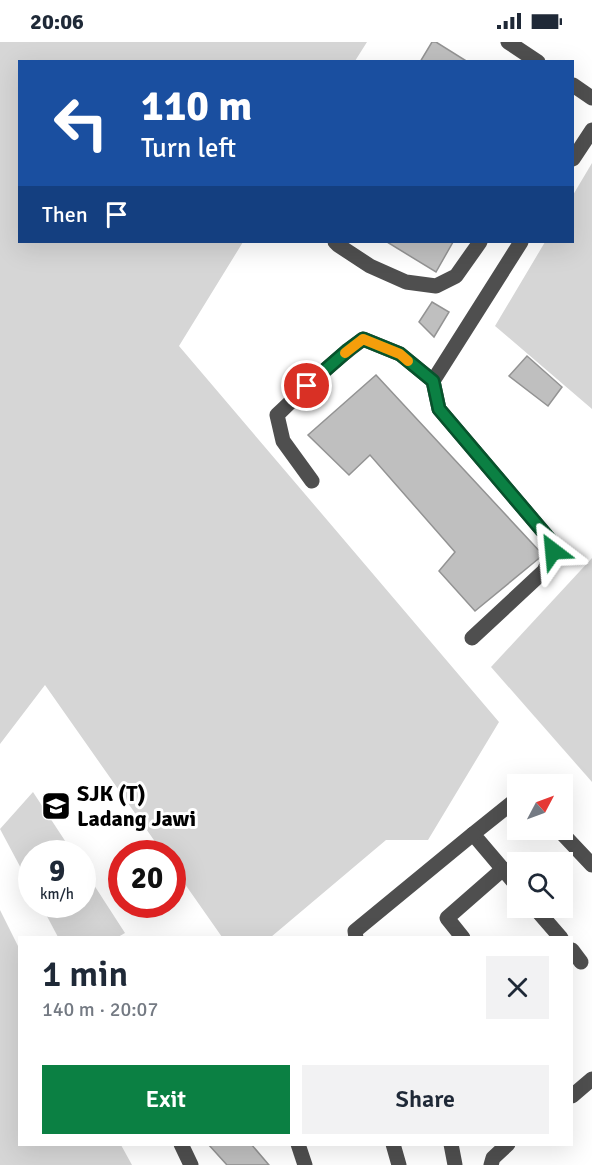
<!DOCTYPE html>
<meta charset="utf-8">
<style>
body{margin:0;font-family:Signika,sans-serif;background:#f2f2f3;color:#1f2937;height:100vh;display:flex;flex-direction:column;font-size:22px;white-space:nowrap}
*{box-sizing:border-box;margin:0}
p{font-size:20px;color:#747a83}
.icon{flex:none;width:33px;height:33px;fill:none;stroke:currentColor;stroke-width:2;stroke-linecap:round;stroke-linejoin:round}
.map{position:relative;flex:1;overflow:hidden}
.details{position:absolute;left:18px;top:894px;width:555px;height:210px;display:flex;flex-direction:column;background:#fff;border-radius:0px;box-shadow:0 6px 24px #0002}
.details>*{flex:none}
.banner{position:absolute;left:18px;top:18px;width:556px;height:183px;border-radius:0px;box-shadow:0 6px 24px #0002;background:#1a4fa0;color:#fff;overflow:hidden}
.needle{width:39px;rotate:49deg}
.tools{position:absolute;left:507px;top:732px;display:grid;gap:12px}
.tools a{display:grid;place-items:center;width:66px;height:66px;border-radius:0px;background:#fff;box-shadow:0 6px 24px #0002;font-size:30px}
.speed{position:absolute;left:18px;top:798px;display:flex;gap:12px;font-size:30px;font-weight:700;text-align:center}
.speed>*{display:grid;place-content:center;width:78px;height:78px;border-radius:50%;background:#fff;box-shadow:0 6px 24px #0002;line-height:1}
.speed small{font-size:15px;font-weight:400}
.speed .limit{border:9px solid #d22;background:#fff;color:#111}
.pin{position:absolute;display:grid;place-items:center;width:51px;height:51px;color:#fff;margin:-26px;border:3px solid #fff;border-radius:50%;box-shadow:0 2px 6px #0007}
.me{position:absolute;width:66px;margin:-33px;rotate:331deg;stroke-linejoin:round;filter:drop-shadow(0 0 4px #0008)}
.turn{display:flex;align-items:center;gap:21px;height:126px;padding:0 24px;font-size:27px}
.turn .icon{width:78px;height:78px;stroke-width:2.5}
.turn b{display:block;font-size:42px;line-height:51px}
.then{display:flex;align-items:center;height:57px;padding:0 24px;background:#0003;gap:12px;font-size:22px}
.round{display:grid;place-items:center;flex:none;width:63px;height:63px;border-radius:0px;background:#f2f2f3}
.overview{display:flex;align-items:center;justify-content:space-between;height:102px;padding:0 24px}
h1{font-size:36px;font-weight:600;line-height:45px}
.cta{display:flex;gap:12px;margin-top:auto;padding:12px 24px}
.cta a{flex:1;height:69px;border-radius:0px;background:#0b8043;color:#fff;font-size:24px;font-weight:600;line-height:69px;text-align:center}
.cta a+a{background:#f2f2f3;color:#1f2937}
.status{display:flex;justify-content:space-between;align-items:center;height:42px;padding:0 30px;background:#fff;direction:ltr}
.status svg{height:16px;fill:currentColor}
.map>svg:first-child{display:block}
</style>
<div class="status"><b>20:06</b><svg viewBox="0 0 49 12"><path d="M0 12V9h3v3zM5 12V6h3v6zM10 12V3h3v9zM15 12V0h3v12zM26 1h20v11H26zM47 4h2v5h-2z"/></svg></div>
<div class="map">
<svg width="592" height="1123" viewBox="0 0 592 1123">
<rect width="100%" height="100%" fill="#fff"/>
<g fill="#d6d6d6">
<path d="M0,0H367L355,19L20,20V200H243L179,304L499,680L428,798H386L271,895H222L173,825L172,812L163,811L45,643L0,702Z"/>
<path d="M592,121V367L495,284L545,200H573V153Z"/>
<path d="M592,516V740L491,625Z"/>
<path d="M33,750L73,811L32,812L31,845L0,787Z"/>
<path d="M83,826L125,891L118,895H58L41,863L82,862Z"/>
<path d="M0,868L19,906L20,1102L121,1103L132,1123H0Z"/>
</g>
<g fill="#bfbfbf" stroke="#939393" stroke-width="1.5">
<path d="M432,0H436L468,20H420Z"/>
<path d="M387,200H453L436,230Z"/>
<path d="M432,260L449,270L434,295L419,280Z"/>
<path d="M527,314L562,345L548,364L509,334Z"/>
<path d="M376,333L543,513L475,569L439,529L455,510L370,413L349,433L308,393Z"/>
<path d="M208,1102H251L269,1123H227Z"/>
</g>
<g fill="none" stroke-linecap="round" stroke-linejoin="round">
<g stroke="#4f4f4f" stroke-width="15">
<path d="M508,0L538,20"/>
<path d="M573,43L592,56"/>
<path d="M573,117L592,88"/>
<path d="M335,200L338,203L370,224L406,240L436,244L456,234L480,200"/>
<path d="M433,339L521,200"/>
<path d="M312,439L283,399L277,373C305,346 332,320 363,297L400,312L433,339L439,367L551,499L553,509L544,529L472,596"/>
<path d="M518,756L473,792L518,845"/>
<path d="M559,788L592,823"/>
<path d="M535,866L561,896"/>
<path d="M356,896L355,889L473,792"/>
<path d="M463,896L447,876L503,827"/>
<path d="M572,908L581,920"/>
<path d="M572,1054L592,1037"/>
<path d="M181,1102L191,1123"/>
<path d="M298,1102L305,1123"/>
<path d="M393,1102L399,1123"/>
<path d="M451,1102L455,1123"/>
<path d="M491,1123L493,1116L508,1102"/>
</g>
</g>
<g fill="none" stroke-linecap="round" stroke-linejoin="round">
<g stroke="#07532c" stroke-width="15">
<path id="route" d="M307,344L348,308L363,297L400,312L433,339L439,367L551,499L553,509"/>
</g>
<use href="#route" stroke="#0b8043" stroke-width="10"/>
<path stroke="#f59e0b" stroke-width="10" d="M345,311L363,297L400,312L408,319"/>
</g>
<defs>
<g id="school-square" transform="scale(1.5)"><rect x="-9" y="-9" width="18" height="18" rx="4" fill="#000" stroke="#fff"/><path d="M0-5L7-2L0 1L-7-2ZM-4 1L0 2.5L4 1V4Q0 6-4 4Z" fill="#fff"/></g>
</defs>
<g fill-rule="evenodd">
<use href="#school-square" x="56" y="764"/>
</g>
<g text-anchor="middle" dominant-baseline="central" stroke-width="6" stroke-linejoin="round" paint-order="stroke">
<g font-size="22" font-weight="bold" fill="#000" stroke="#fff" text-anchor="start">
<text x="77" y="751">SJK (T)<tspan x="77" dy="25">Ladang Jawi</tspan></text>
</g>
</g>
</svg>
<div class="tools">
<a><svg class="needle" viewBox="-14 -14 28 28"><path d="M0-13l5 13h-10z" fill="#e53935"/><path d="M0 13l5-13h-10z" fill="#747a83"/></svg></a>
<a><svg class="icon" aria-label="search" viewBox="0 0 24 24"><circle cx="10" cy="10" r="6"/><path d="M15 15l6 6"/></svg></a>
</div>
<div class="speed"><div>9<small>km/h</small></div><div class="limit">20</div></div>
<div class="pin" style="left:307px;top:344px;background:#d93025"><svg class="icon" aria-label="arrive" viewBox="0 0 24 24"><path d="M6 21V4h12l-3 4 3 4H6"/></svg></div>
<svg class="me" style="left:553px;top:509px" viewBox="-20 -20 40 40"><path d="M0-17L14 15 0 8-14 15z" fill="#0b8043" stroke="#fff" stroke-width="4"/></svg>
<div class="banner">
<div class="turn"><svg class="icon" aria-label="left" viewBox="0 0 24 24"><path d="M17 20v-9H6M10 6l-5 5 5 5"/></svg><div><b>110 m</b>Turn left</div></div>
<div class="then">Then<svg class="icon" aria-label="arrive" viewBox="0 0 24 24"><path d="M6 21V4h12l-3 4 3 4H6"/></svg></div>
</div>
<section class="details">
<div class="overview"><div><h1>1 min</h1><p>140 m · 20:07</p></div><a class="round"><svg class="icon" aria-label="close" viewBox="0 0 24 24"><path d="M6 6l12 12M18 6L6 18"/></svg></a></div>
<div class="cta"><a>Exit</a><a>Share</a></div>
</section>
</div>
